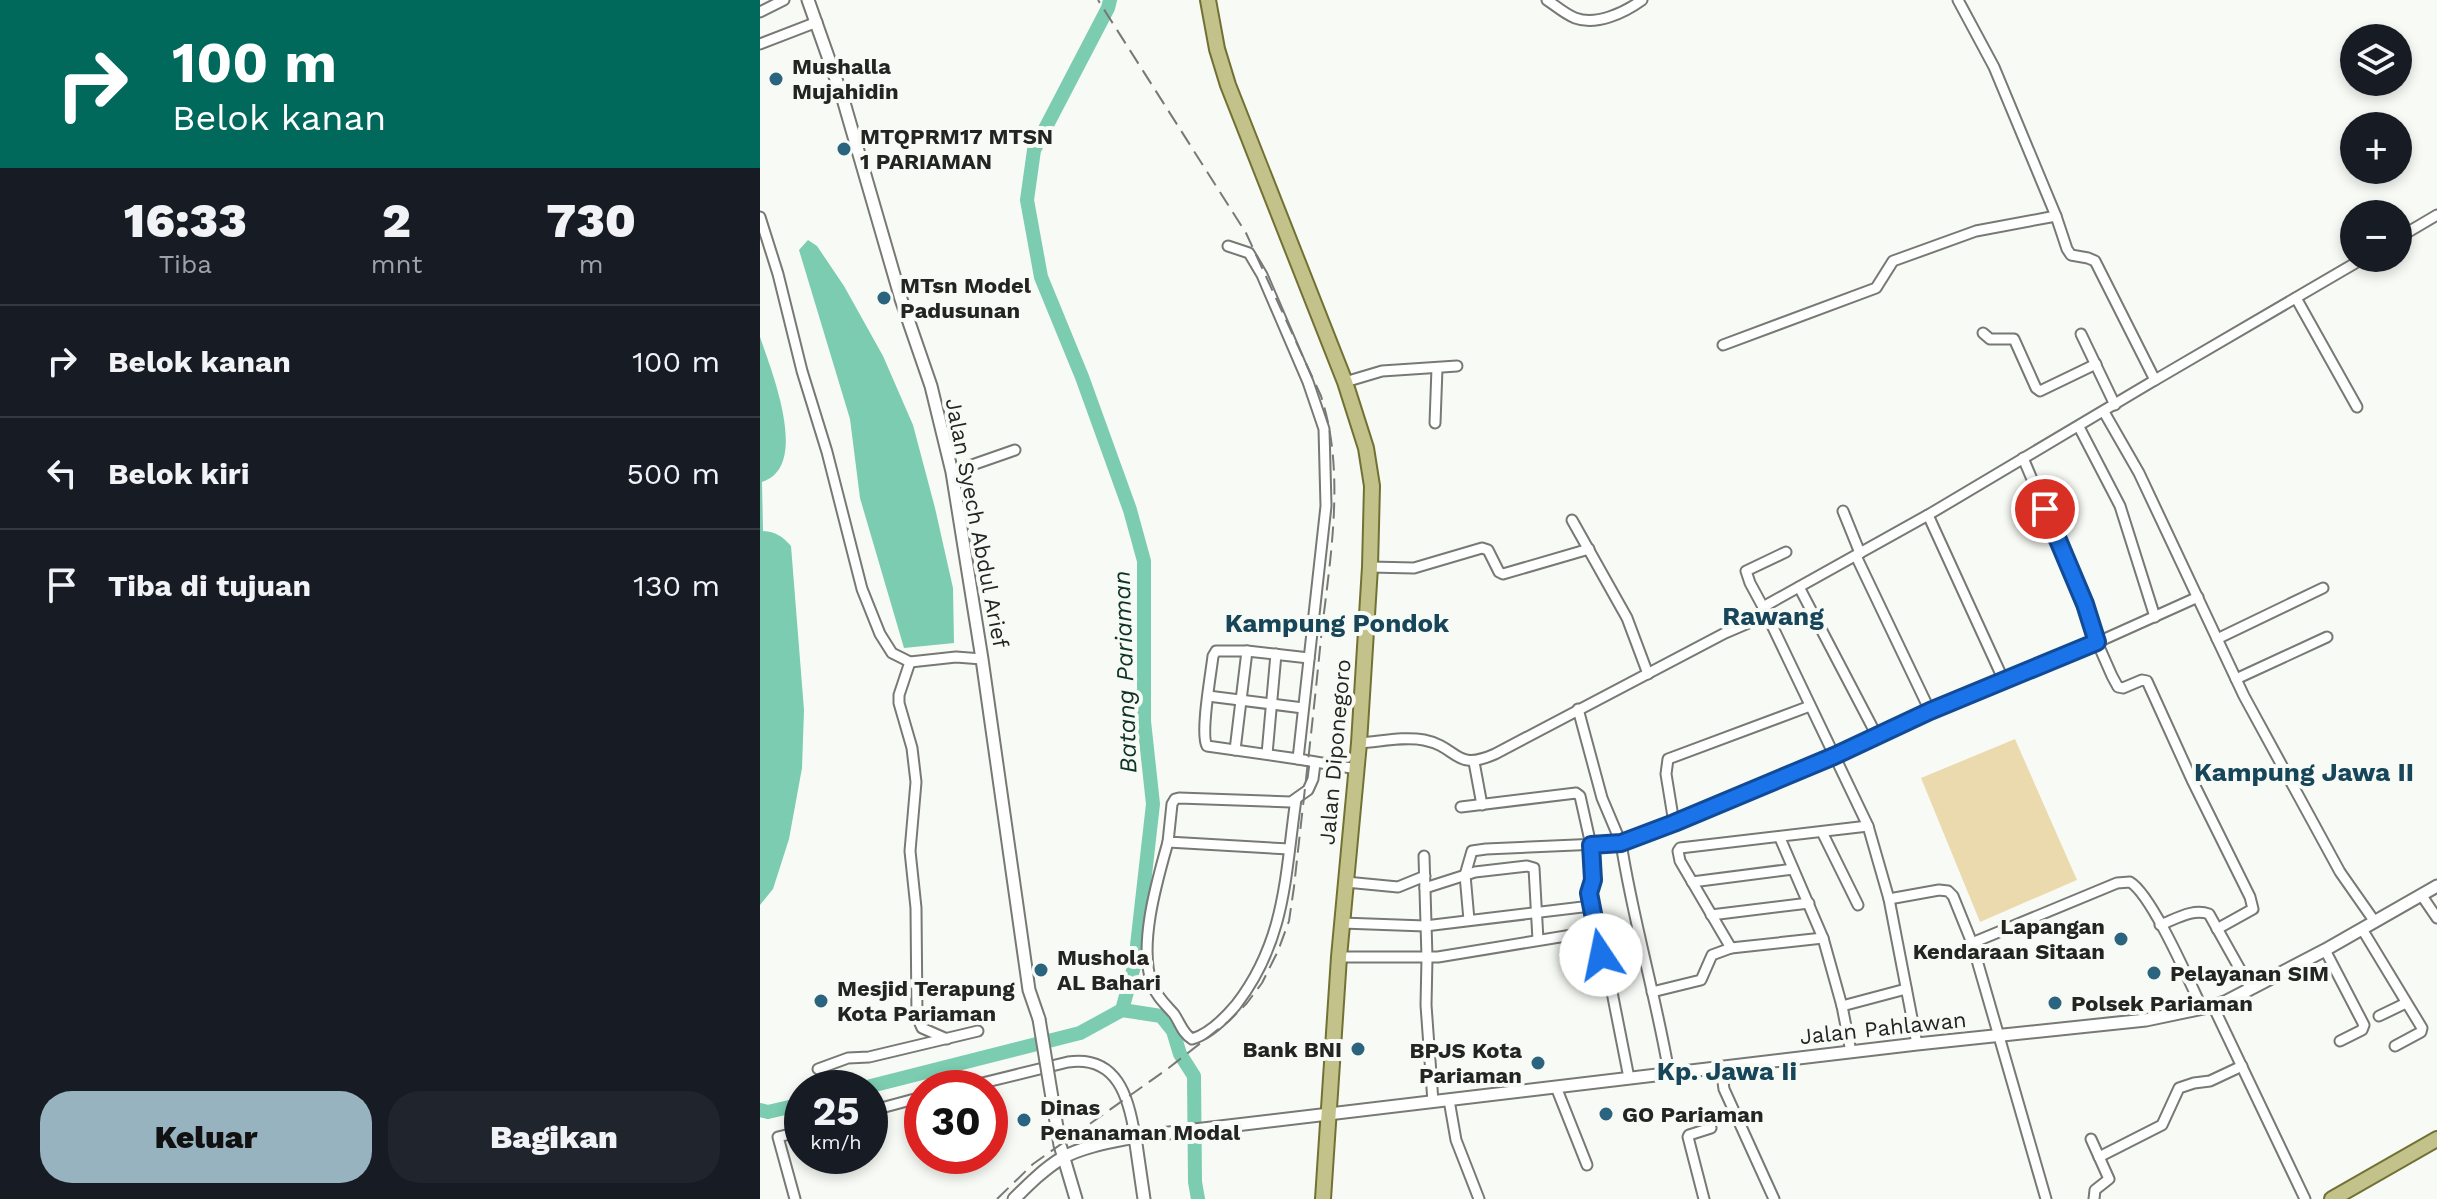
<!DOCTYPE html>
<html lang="id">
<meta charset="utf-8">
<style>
body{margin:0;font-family:"Work Sans",sans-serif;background:#20242c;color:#f1f3f6;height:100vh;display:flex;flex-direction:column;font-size:30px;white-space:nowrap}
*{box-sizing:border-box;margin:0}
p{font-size:26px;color:#9ea1a6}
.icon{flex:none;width:44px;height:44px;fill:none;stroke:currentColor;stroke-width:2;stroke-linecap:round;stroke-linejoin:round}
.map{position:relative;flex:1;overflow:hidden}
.sheet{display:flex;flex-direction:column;background:#171b24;width:760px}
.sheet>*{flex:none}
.hud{background:#00695c;color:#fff;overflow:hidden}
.controls{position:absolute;left:1580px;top:24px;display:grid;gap:16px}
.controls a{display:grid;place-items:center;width:72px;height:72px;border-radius:50%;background:#171b24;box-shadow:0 4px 12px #0003;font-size:40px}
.speed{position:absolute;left:24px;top:1070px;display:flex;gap:16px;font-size:40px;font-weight:700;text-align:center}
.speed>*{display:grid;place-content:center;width:104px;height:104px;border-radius:50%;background:#171b24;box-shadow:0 4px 12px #0003;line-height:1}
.speed small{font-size:20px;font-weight:400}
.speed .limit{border:12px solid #d22;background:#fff;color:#111}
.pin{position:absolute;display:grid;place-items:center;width:68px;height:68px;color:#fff;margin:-34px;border:4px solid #fff;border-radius:50%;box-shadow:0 2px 8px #0007}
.me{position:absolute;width:88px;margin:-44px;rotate:349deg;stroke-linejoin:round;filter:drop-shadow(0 0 6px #0008)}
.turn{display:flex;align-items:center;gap:28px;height:168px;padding:0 40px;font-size:36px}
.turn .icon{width:104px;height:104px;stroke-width:2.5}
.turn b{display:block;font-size:56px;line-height:68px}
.eta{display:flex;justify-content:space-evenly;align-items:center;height:136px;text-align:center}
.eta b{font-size:48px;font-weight:800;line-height:56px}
.button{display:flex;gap:16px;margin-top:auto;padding:16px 40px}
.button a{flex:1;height:92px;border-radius:32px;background:#98b3c0;color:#111;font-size:32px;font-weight:800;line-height:92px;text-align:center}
.button a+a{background:#20242c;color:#f1f3f6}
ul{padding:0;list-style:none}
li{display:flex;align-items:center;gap:24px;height:112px;padding:0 40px;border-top:2px solid #363941}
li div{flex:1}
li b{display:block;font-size:30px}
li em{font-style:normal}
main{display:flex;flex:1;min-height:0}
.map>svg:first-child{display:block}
</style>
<main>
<section class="sheet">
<div class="hud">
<div class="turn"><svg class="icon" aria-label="right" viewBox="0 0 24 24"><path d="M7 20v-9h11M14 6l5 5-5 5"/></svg><div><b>100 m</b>Belok kanan</div></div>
</div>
<div class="eta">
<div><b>16:33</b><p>Tiba</p></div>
<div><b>2</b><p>mnt</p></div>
<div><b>730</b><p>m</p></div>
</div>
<ul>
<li><svg class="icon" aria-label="right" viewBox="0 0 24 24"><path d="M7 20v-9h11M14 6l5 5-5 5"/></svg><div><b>Belok kanan</b></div><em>100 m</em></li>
<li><svg class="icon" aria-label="left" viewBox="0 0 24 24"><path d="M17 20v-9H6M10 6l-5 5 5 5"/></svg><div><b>Belok kiri</b></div><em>500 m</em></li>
<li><svg class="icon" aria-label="arrive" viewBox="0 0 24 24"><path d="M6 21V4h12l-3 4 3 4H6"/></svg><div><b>Tiba di tujuan</b></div><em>130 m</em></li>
</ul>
<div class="button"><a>Keluar</a><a>Bagikan</a></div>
</section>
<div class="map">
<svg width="1677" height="1199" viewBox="0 0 1677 1199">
<rect width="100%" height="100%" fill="#f8fbf5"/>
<path fill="#ecdaaf" d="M1255,739L1317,880L1220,922L1161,778Z"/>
<g fill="#7bccb0">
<path d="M48,240L57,246L84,286L123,356L153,425L175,508L193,588L194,643L144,648L100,498L90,419L39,250Z"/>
<path d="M0,337C11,370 51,467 2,482L3,531C16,532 22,536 31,546L44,710L42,768L29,839L13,889L0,905Z"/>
</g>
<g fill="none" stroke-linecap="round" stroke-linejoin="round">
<g stroke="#7bccb0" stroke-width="14">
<path d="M362,1010L401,1016L413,1031L420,1054L434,1076L435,1182L438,1199"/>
<path d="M103,1088L320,1033L362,1010L375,963L393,804L384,721V561L370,510L322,377L281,277L267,200L274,150L348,8L350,0"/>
<path d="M0,1110L8,1112L42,1104"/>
</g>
<g stroke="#777974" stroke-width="13">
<g id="minor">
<path d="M787,0C796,6 805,14 815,18C836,26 864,13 882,0"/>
<path d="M0,12L24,0"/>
<path d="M0,44L57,22"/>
<path d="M0,217L18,274L42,371L67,452L102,589L120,634L132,653L150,662L196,657L222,659"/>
<path d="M1638,238L1677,215"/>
<path d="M468,246L489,253L502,275L548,382L564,429L566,506L538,759L597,769"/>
<path d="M1536,298L1597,407"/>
<path d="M1223,333L1230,339H1254L1276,388L1280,391L1336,364"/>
<path d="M1321,334L1355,405"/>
<path d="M963,345L1116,288L1133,261L1216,231L1296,216"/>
<path d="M1395,380L1604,258"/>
<path d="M585,382L622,371L697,366"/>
<path d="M1344,412L1379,473L1484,696L1580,872L1615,922"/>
<path d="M675,423L677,368"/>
<path d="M1319,427L1360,506L1395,617"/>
<path d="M1263,458L1325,604L1337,642L1352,676L1358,687L1363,688L1382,680L1387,681L1432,780L1490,897L1493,909L1457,929"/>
<path d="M192,472L255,450"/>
<path d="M1083,511L1100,553"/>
<path d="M1168,515L1244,681"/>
<path d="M812,520L867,618L888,674"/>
<path d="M1096,556L1170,711"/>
<path d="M610,567L654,568L722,548L728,550L739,572L743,574L829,549"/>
<path d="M1039,587L1117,736"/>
<path d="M1003,607L990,583L986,571L1026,552"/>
<path d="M1007,615L1108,826L1129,899L1157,1044"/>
<path d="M1457,639L1563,588"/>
<path d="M150,662L139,695V703L152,748L156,782L150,851L156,908L157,1017L162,1028L187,1039"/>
<path d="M1476,679L1567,637"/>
<path d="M448,696L543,708"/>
<path d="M599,743C619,742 643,736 664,740C699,747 694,772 735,754L965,633L1007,615L1003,607L1168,515L1395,380L1335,261L1328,258L1311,255L1307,249L1296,216L1234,67L1198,0"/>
<path d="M475,750L487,651"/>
<path d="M507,754L516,654"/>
<path d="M538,759L447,746C440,734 451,674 453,656L456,651H487L549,658"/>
<path d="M714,762L722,805"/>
<path d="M701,807L816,793L820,796L831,845L833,880L829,893L838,945L850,982L869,1078"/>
<path d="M914,823L906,774L908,759L1050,706"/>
<path d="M1062,832L1098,905"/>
<path d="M1020,838L1063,938L971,948L920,861L918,851L920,848L1108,826"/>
<path d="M408,842C397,881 378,945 392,984C396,996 406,1005 414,1014C420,1023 423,1034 432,1039C449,1034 465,1018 476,1005C526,940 525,876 536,799"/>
<path d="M529,849L408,842L412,804L415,799L419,798L531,802L548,790L553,779L555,763"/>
<path d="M664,856L667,958L666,1005L673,1102"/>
<path d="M586,882L638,887L665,876"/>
<path d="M932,882L1033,869"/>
<path d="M665,888L715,872L767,866L774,868L778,940"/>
<path d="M1662,896L1677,918"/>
<path d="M1129,899L1179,890L1188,891L1193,896L1212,943L1286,1199"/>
<path d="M951,915L1049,903"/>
<path d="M709,920L705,875L712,851L726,849L861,843L842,798L818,709"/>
<path d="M582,923L665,926L831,906"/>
<path d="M1400,925C1416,919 1433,908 1449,914L1491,989"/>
<path d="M1602,929L1662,1028L1661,1032L1635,1046"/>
<path d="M1063,938L1082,1006L1146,989"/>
<path d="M1212,943L1357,883L1370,882C1392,895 1429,981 1442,1008"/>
<path d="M1565,950L1604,1025L1602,1030L1580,1041"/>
<path d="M579,957H678L812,935"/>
<path d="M892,992L941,980L952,955L971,948"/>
<path d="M1082,1006L1091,1052"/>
<path d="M1453,1006L1545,1199"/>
<path d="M1619,1016L1646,1003"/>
<path d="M961,1068L964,1089L1014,1199"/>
<path d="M58,1069L88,1058L109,1057L218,1031"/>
<path d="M909,1073C896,996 873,921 861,843L1006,786L1170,711L1329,646L1438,597"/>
<path d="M796,1087L827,1165"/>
<path d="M202,1088L308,1062C357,1055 369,1097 375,1137"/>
<path d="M689,1100L696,1140L719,1199"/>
<path d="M110,1111L162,1097"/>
<path d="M1331,1139L1349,1179L1335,1190L1334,1199"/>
<path d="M1339,1157L1402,1125L1419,1088L1434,1083L1450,1081L1482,1066"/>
<path d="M35,1199L18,1137L42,1131"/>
<path d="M944,1199L928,1137L929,1135L951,1128"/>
</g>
</g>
<g stroke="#777974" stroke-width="15">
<g id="tertiary">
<path d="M48,0L83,99L141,299L171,386L192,472L222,659L269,990L279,1019"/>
<path d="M293,1104L300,1145L316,1199"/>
<path d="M375,1137L384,1199"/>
<path d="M254,1199C269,1184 284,1169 302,1158C324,1146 351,1142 375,1137L1157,1044L1386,1020L1453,1006L1467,1001L1565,950L1677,886"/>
</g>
</g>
<g stroke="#727134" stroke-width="18">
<g id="primary">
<path d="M448,0L457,49L468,85L585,382L606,448L612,486L610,567L599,743L579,957L563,1199"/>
<path d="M1572,1199L1677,1139"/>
</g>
</g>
<use href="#minor" stroke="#fff" stroke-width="9"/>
<use href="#tertiary" stroke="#fff" stroke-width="11"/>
<use href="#primary" stroke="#c4c28b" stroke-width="14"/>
<path stroke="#787976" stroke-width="2" stroke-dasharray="16 8" stroke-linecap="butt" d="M237,1199L273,1164L406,1070L469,1021L487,1003L502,983L518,951L529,921L534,887C543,804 553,721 561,638C570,558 586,473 561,396L486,233L338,0"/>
<g stroke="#777974" stroke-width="15" stroke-linecap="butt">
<path id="tertiary-bridge" d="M279,1019L293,1104"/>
</g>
<use href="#tertiary-bridge" stroke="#fff" stroke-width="11"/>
</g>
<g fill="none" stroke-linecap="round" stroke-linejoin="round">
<g stroke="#114b97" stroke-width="20">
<path id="route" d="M841,955L829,893L833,880L831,845L861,843L914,823L1074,756L1170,711L1337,642L1325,604L1285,509"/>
</g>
<use href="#route" stroke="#1a73e8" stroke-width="14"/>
</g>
<g fill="#2b647e" stroke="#f8fbf5" stroke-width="3">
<circle cx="16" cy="79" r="8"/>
<circle cx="84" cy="149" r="8"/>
<circle cx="124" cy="298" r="8"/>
<circle cx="1361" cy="939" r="8"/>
<circle cx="281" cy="970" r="8"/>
<circle cx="1394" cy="973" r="8"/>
<circle cx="61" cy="1001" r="8"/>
<circle cx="1295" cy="1003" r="8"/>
<circle cx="598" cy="1049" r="8"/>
<circle cx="778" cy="1063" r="8"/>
<circle cx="846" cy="1114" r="8"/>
<circle cx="264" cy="1120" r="8"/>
</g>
<g text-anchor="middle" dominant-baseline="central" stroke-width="8" stroke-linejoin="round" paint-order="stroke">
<g font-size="22" font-weight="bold" fill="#242523" stroke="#f8fbf5" text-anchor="start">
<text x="32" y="66">Mushalla<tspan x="32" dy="25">Mujahidin</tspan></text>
<text x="100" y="136">MTQPRM17 MTSN<tspan x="100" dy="25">1 PARIAMAN</tspan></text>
<text x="140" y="285">MTsn Model<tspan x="140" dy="25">Padusunan</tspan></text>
<text x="1345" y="926" text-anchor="end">Lapangan<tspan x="1345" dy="25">Kendaraan Sitaan</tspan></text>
<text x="297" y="957">Mushola<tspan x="297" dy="25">AL Bahari</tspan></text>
<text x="1410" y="973">Pelayanan SIM</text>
<text x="77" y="988">Mesjid Terapung<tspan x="77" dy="25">Kota Pariaman</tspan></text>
<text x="1311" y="1003">Polsek Pariaman</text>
<text x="582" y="1049" text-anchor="end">Bank BNI</text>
<text x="762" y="1050" text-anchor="end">BPJS Kota<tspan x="762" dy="25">Pariaman</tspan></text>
<text x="280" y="1107">Dinas<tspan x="280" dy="25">Penanaman Modal</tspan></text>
<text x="862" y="1114">GO Pariaman</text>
</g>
<g font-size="22" fill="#242523" stroke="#f8fbf5">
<text transform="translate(217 523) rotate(79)">Jalan Syech Abdul Arief</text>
<text transform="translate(575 752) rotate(-85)">Jalan Diponegoro</text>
<text transform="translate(1123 1028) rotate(-6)">Jalan Pahlawan</text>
</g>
<g font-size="24" font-style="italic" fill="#0d3327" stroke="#f8fbf5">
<text transform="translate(365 672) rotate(-92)">Batang Pariaman</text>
</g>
<g font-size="26" font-weight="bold" fill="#174559" stroke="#f8fbf5">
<text x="1013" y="616">Rawang</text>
<text x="577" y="623">Kampung Pondok</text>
<text x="1544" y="772">Kampung Jawa II</text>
<text x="967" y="1071">Kp. Jawa Ii</text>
</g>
</g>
</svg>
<div class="controls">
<a><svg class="icon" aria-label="layers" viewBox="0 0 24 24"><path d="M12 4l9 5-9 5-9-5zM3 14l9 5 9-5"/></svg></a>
<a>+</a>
<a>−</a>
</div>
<div class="speed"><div>25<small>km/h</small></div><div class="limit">30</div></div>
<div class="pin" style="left:1285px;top:509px;background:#d93025"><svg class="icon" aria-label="arrive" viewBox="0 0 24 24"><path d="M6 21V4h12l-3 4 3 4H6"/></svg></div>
<svg class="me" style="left:841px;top:955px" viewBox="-20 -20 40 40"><circle r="19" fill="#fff"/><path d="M0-13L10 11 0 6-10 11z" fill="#1a73e8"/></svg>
</div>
</main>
